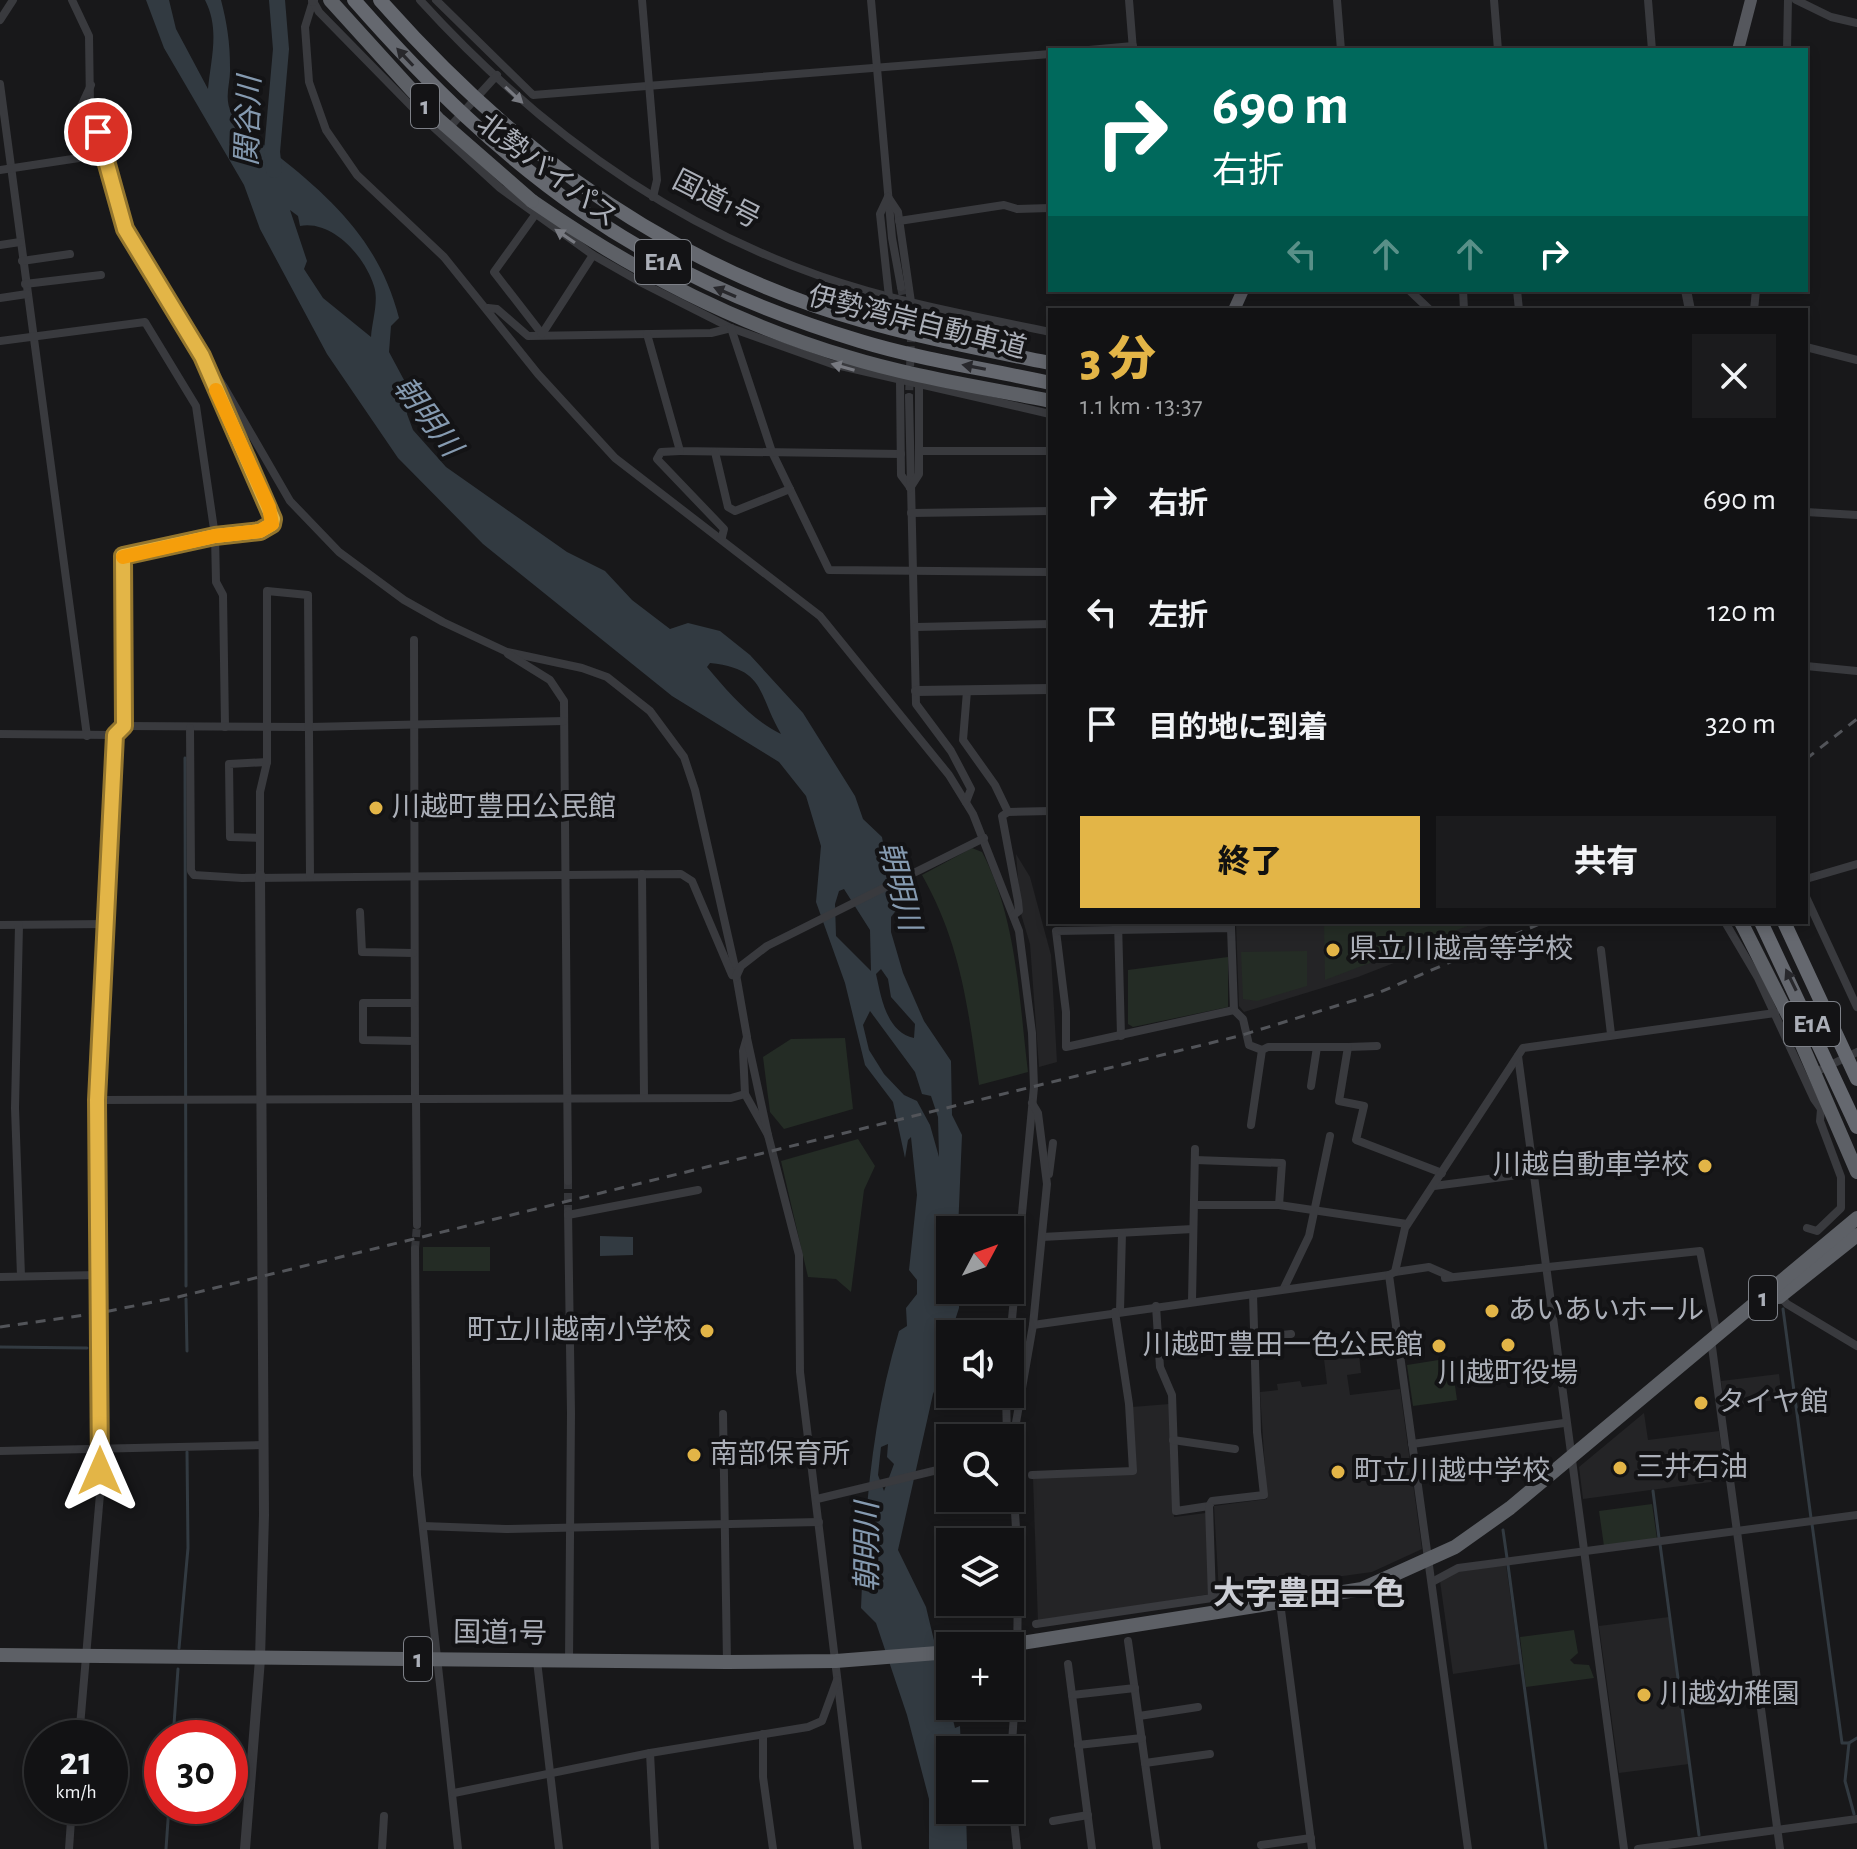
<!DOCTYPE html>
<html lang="ja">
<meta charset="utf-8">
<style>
body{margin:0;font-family:"Alegreya Sans","Noto Sans JP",sans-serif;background:#1b1b1d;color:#f1f3f6;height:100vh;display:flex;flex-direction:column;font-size:30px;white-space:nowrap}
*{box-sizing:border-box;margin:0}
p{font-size:26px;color:#9c9ea0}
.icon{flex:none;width:44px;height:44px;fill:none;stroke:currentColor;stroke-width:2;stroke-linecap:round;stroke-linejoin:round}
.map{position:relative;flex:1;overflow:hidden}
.panel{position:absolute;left:1048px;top:308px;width:760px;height:616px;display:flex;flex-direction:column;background:#121214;border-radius:0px;box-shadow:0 4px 12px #0003,0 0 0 2px #313234}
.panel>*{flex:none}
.hud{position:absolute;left:1048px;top:48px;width:760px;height:244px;border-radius:0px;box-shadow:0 4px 12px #0003,0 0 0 2px #313234;background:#00695c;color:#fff;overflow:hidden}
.needle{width:52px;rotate:49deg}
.buttons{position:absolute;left:936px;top:1216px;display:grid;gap:16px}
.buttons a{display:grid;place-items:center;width:88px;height:88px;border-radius:0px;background:#121214;box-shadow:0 4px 12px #0003,0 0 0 2px #313234;font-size:40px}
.speed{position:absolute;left:24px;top:1720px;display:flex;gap:16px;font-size:40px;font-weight:700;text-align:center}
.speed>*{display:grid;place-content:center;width:104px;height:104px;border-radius:50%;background:#121214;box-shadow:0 4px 12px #0003,0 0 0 2px #313234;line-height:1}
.speed small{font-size:20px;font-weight:400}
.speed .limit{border:12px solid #d22;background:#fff;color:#111}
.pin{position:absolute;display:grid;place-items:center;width:68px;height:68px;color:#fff;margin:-34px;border:4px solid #fff;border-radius:50%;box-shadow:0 2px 8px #0007}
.me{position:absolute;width:88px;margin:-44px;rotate:0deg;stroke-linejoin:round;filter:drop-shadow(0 0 6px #0008)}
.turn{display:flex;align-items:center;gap:28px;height:168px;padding:0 32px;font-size:36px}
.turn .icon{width:104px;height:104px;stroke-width:2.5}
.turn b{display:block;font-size:56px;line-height:68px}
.lanes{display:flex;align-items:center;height:76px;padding:0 32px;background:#0003;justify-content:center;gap:40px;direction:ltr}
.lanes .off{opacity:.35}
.round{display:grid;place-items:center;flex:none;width:84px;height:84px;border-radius:0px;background:#1b1b1d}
.head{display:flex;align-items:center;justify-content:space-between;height:136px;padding:0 32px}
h1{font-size:48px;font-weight:800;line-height:60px;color:#e3b547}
.action{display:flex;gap:16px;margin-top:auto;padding:16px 32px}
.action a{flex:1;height:92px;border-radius:0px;background:#e3b547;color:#111;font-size:32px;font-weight:800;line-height:92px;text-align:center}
.action a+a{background:#1b1b1d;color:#f1f3f6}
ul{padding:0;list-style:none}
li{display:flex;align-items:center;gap:24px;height:112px;padding:0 32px}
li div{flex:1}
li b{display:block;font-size:30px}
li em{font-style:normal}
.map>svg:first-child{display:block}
</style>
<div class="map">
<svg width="1857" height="1849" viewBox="0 0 1857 1849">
<rect width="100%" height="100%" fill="#18181a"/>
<g fill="#242426">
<path d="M1016,854L1030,877L1051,955L1057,1062L1039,1067L1030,944L1021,914Z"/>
<path d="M1236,922H1499L1358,977L1244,1012L1239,1006Z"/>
<path d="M1359,1355L1361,1373L1347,1375L1350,1395L1400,1389L1422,1549L1372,1572L1219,1593L1214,1506L1267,1499L1260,1392L1278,1390L1277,1384L1300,1381L1302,1387L1327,1384L1324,1359Z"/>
<path d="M1779,1374L1782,1399L1725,1407L1721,1381Z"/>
<path d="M1169,1404L1174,1517L1206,1513L1210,1594L1038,1622L1033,1478L1135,1473L1132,1407Z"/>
<path d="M1644,1413L1648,1440L1719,1431L1726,1480L1583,1499L1579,1467Z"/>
<path d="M1506,1565L1520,1664L1453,1674L1440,1581L1460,1571Z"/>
<path d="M1669,1617L1689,1764L1619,1773L1599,1626Z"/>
</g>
<g fill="#242c25">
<path d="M972,848L982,852C1017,919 1019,999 1028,1072L979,1085C968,1008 961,944 922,875Z"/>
<path d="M1324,922H1478L1325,980Z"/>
<path d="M1307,951V986L1257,1001L1243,999L1241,952Z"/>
<path d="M1228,957V1007L1133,1027L1128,1024V970Z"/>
<path d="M845,1038L853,1109L784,1129L770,1112L763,1057L791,1039Z"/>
<path d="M858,1139L875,1166L864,1190L851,1292L836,1279L808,1277L781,1161Z"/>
<rect x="423" y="1247" width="67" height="24"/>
<path d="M1451,1358L1457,1400L1413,1406L1407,1365Z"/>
<path d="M1652,1504L1657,1539L1604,1546L1599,1511Z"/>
<path d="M1574,1630L1578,1653L1570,1660L1574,1664L1589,1665L1594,1678L1526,1687L1520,1637Z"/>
</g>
<g fill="#323a41" fill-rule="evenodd">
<path d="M146,0H169L176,29L208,89C211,58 220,29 205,0H221C227,23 230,43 230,67C231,83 223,98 232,114C242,133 262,142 277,155C335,201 380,244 399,318L391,326L389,352L411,393L407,414L413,430L446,467L567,552L605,571L632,600L670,629L688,623L720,631L750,655L803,713L855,796L863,819L882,837L891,889L900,892L904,900L891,917V932L903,973L924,1021L951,1061L952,1115L962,1135L958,1230H950V1290H959V1308L946,1348V1364L933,1394L898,1550L926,1607L955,1728L960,1726L961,1750H950V1810H966L967,1849H929V1799L907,1715L876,1623L861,1608C865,1513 871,1423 899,1331L907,1326L906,1308L917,1294V1280L909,1270L917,1195L911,1137L908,1140L905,1158L893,1102L865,1065L845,983L816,902L821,846L806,796L779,762L672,696L483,544L398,458L327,354L260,229L244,185L164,48ZM290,210L298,216L300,226C333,220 365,257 374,286C379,301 372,321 371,337L323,298L304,269L307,261ZM710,663C766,669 757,693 781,734C753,721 727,691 707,667ZM844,889L870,930L871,971L836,936L835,904L839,891ZM881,969L888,979L891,997L915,1024L914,1038C886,1032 881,996 876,974ZM870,1011L915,1072L922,1094L931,1096L938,1117L939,1157L930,1125L917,1101L904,1095L884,1074L869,1050L863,1025ZM888,1444L887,1457L894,1464L884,1491L878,1475L881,1447Z"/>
<path d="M600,1236L633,1237V1255L600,1256Z"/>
</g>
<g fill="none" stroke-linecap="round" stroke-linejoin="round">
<g stroke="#323a41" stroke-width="3">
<path d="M185,758L186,1286"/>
<path d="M186,1299L187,1351"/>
<path d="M1783,1309L1811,1518"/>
<path d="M0,1347L87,1348"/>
<path d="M1653,1491L1659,1538"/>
<path d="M1812,1524L1842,1743H1849"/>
<path d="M1503,1530L1507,1558"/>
<path d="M1660,1544L1699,1835"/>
<path d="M1508,1565L1546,1849"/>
<path d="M179,1648L188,1548L187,1452"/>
<path d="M173,1738L178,1669"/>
<path d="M1854,1814L1845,1781L1849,1743L1857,1738"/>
<path d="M166,1849L169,1806"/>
</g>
<path stroke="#323a41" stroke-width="16" d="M274,170L272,152L281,49L277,0"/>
<g stroke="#35363a" stroke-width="8" stroke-dasharray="8 4" stroke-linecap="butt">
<path d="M901,287L911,340L909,397"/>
<path d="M568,1181V1211"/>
<path d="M415,1249L417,1225"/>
</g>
<g stroke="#393a3e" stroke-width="8">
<path d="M72,0L89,36L90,105L125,229L165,299L224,387L290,501L339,552L404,600L443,622L507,652L582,668L607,677L650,711L684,757L695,790L734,963L747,1037L743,1051L745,1094L768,1135L799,1255L800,1372L858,1849"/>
<path d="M420,0C531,122 663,221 820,276C895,302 973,316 1050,332"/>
<path d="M436,0L533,95L1050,54"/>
<path d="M642,0L657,180L653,197"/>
<path d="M871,0L892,238L901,287"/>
<path d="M1129,0L1133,50"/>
<path d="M1337,0L1341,50"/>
<path d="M1494,0L1498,50"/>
<path d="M1648,0L1652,50"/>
<path d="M1796,0L1831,17L1857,23"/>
<path d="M313,1L305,27L309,82L326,130L357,175L444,257L538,374L615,458L820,616L949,775L973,814L1019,931L1032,1033L1034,1087L1010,1340"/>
<path d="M313,1L319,12L417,112L500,188L593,255L642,283L731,328L832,364L1050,414"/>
<path d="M0,20L13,0"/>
<path d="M1089,50L1133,46"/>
<path d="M1787,50L1788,0"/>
<path d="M0,84L87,736"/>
<path d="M447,130L497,75"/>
<path d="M0,170L79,158L83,153L78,113L91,85"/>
<path d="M888,197L898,212L911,302"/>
<path d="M888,197L880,214L889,297"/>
<path d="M535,215L494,272L542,334"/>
<path d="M899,221L1004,205L1017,209L1050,208"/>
<path d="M0,245L20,242"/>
<path d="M22,261L70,254"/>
<path d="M25,284L101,275"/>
<path d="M1409,290L1430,310"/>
<path d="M1463,290L1464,310"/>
<path d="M1517,290L1519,310"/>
<path d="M0,298L27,294"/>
<path d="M488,308L497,309L528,336L711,333L731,328"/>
<path d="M1754,310L1756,290"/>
<path d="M731,328L772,452L829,570L1050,572"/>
<path d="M542,334L593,255"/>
<path d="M647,334L680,451L901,454"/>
<path d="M0,341L145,322L196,406L215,536L216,582L223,595L225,727"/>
<path d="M1806,347L1857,360"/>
<path d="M900,382L901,475L910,487"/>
<path d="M909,397L916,704L951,751L971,789L966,802"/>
<path d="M680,451L661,452L657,459L724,529L722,537"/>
<path d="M919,451H1050"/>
<path d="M715,452L728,507L735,511L790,489"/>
<path d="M910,488L919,474V386"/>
<path d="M1806,512L1857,515"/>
<path d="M911,513L1050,511"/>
<path d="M916,627L1050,624"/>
<path d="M414,640L415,1098"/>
<path d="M508,654L550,680L564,701L568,1181"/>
<path d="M1806,666L1857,671"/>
<path d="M967,691L963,740L995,785L1008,812"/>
<path d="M124,726L310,727L564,721"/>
<path d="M190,728L191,871L194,875L242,878L681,874L692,881L732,975"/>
<path d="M0,734L115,735"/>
<path d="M260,838L230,837L229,764L267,762"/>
<path d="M642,874L644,1096"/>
<path d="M260,875V792L267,762V591L308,595L310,876"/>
<path d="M1806,879L1857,864"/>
<path d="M1806,897L1857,1007"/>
<path d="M360,912L362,952L413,953"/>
<path d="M1014,915L1019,911L1018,901L1002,816L1008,812L1050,811"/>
<path d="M1118,922L1121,1036"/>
<path d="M1231,922V928L1234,1010L1066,1047V1012L1056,931L1231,928"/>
<path d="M1725,922L1758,978L1814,1099L1821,1109L1830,1108"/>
<path d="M0,925L107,924"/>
<path d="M19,925L15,1108L21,1276"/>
<path d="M1601,950L1611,1034"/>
<path d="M736,977L741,966L767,946L984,838"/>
<path d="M414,1003H363V1040L414,1041"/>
<path d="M1234,1010L1243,1019L1249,1045L1262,1050"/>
<path d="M747,1038L768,1135"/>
<path d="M1348,1047L1377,1046"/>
<path d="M1518,1056L1624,1849"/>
<path d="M1816,1072L1857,1052"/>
<path d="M1311,1086L1317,1047"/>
<path d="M416,1098L417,1225"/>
<path d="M97,1100L731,1098L745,1094"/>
<path d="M1251,1125L1262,1050L1268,1047H1348L1339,1101L1364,1106L1356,1140L1442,1173"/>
<path d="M1195,1160L1282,1163L1279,1205"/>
<path d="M1049,1174L1053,1143"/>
<path d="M1434,1186L1533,1173"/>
<path d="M1194,1205H1279L1407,1224"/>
<path d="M568,1211L571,1413L569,1661"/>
<path d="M568,1215L698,1190"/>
<path d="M1807,1228L1817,1231L1841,1208V1177L1820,1121L1821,1109"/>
<path d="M1042,1237L1193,1229"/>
<path d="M415,1249L417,1475L458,1849"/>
<path d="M1395,1272L1429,1267L1452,1277"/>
<path d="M0,1277L98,1275"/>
<path d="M1445,1278L1700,1251L1717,1335"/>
<path d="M1284,1288L1309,1236L1330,1136"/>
<path d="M1780,1296L1787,1304L1857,1346"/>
<path d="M1192,1301L1195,1149"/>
<path d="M1156,1306L1160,1367L1172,1395L1176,1511L1209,1506L1212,1501L1264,1495L1257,1432L1253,1294"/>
<path d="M1120,1311L1122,1233"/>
<path d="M1033,1325L1389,1275"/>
<path d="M1256,1338L1291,1334"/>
<path d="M1712,1347L1780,1849"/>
<path d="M1006,1394L1007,1438"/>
<path d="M723,1414L727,1662"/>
<path d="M1173,1440L1235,1449"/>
<path d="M1412,1444L1564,1423"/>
<path d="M0,1451L264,1445"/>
<path d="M1010,1456C1022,1559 1019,1664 1010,1767"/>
<path d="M1010,1457L1033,1325L1047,1184L1038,1113L1032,1103"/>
<path d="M1032,1475L1133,1471L1129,1404L1115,1312"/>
<path d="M817,1499L950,1467"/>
<path d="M1209,1506L1212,1598L1278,1587L1312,1849"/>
<path d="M423,1526L506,1529L819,1522"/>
<path d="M1432,1582L1458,1568L1857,1515"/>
<path d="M1036,1624L1212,1598"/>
<path d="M1128,1641L1157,1849"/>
<path d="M537,1661L559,1849"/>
<path d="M1068,1664L1092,1849"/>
<path d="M1072,1695L1135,1688"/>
<path d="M1139,1716L1198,1707"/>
<path d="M763,1734V1777L773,1849"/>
<path d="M79,1738L100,1494L97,1100L115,735L124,726L123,556L215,536L260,531L272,524L273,519L209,371"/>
<path d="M1078,1745L1142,1738"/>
<path d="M650,1753L655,1849"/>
<path d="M1145,1763L1210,1754"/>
<path d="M1010,1783L1017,1849"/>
<path d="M454,1793L650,1753L808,1727L822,1721L837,1680"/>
<path d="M1053,1821L1088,1815"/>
<path d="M1261,1845L1311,1838"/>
<path d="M69,1849L72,1806"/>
<path d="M382,1849L384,1816"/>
<path d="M1468,1849L1389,1275L1395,1272L1405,1228L1523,1048L1775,1013"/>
<path d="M1638,1849L1857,1819"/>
</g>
<g stroke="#393a3e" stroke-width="10">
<path d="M313,1V0"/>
<path d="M1686,290L1690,310"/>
<path d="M916,691L1050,689"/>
<path d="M245,1849L260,1659L264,1515L260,875"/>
</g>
<g stroke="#55575d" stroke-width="12">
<path d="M1738,50L1751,0"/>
<path d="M1234,310L1243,290"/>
</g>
<g stroke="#5d6066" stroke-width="14">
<path d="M532,201C630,269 733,323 848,357C913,377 983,387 1050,401"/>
<path d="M1741,922L1796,1031L1857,1172"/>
<path d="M1779,1297L1857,1235"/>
<path d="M1003,1646L1362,1589L1455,1547L1510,1508L1857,1218"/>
<path d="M0,1655L727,1662L836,1661L950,1652"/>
</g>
<g stroke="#525459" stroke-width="3" stroke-dasharray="10 8" stroke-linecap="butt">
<path d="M1806,759L1857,719"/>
<path d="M0,1327L99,1313L178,1297L1239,1036L1378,993L1544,922"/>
</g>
<path stroke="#5d6066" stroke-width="14" d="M330,0L438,119L532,201"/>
<g stroke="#65686f" stroke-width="14">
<path d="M354,0C505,172 639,274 860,341C922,360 987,369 1050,383"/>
<path d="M380,0C503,139 638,244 815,306C891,332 971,347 1050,363"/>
<path d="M1761,922L1857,1127"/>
<path d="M1784,922L1857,1079"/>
</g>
</g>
<defs><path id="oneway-solid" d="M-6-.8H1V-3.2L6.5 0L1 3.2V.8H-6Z" transform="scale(2)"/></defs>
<g fill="#28282c">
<use href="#oneway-solid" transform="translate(405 57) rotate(-133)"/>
<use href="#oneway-solid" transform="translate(725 292) rotate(-157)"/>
<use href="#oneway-solid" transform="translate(974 367) rotate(-169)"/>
<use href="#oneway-solid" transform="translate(1791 980) rotate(-116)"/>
</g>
<g fill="#787a81">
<use href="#oneway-solid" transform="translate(514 95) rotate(43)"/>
<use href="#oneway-solid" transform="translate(565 236) rotate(-146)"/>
<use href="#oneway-solid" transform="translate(843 367) rotate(-164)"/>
</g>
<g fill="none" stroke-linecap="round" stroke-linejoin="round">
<g stroke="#94762e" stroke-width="20">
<path id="route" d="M98,132L125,229L202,356L273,519L272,524L260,531L215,536L123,556L124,726L115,735L97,1100L100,1471"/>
</g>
<use href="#route" stroke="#e3b547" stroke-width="14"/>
<path stroke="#f59e0b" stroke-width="14" d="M123,557L215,536L260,531L272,524L269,507L216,390"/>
</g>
<g fill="#e3b547" stroke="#131315" stroke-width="3">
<circle cx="376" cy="808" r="8"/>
<circle cx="1333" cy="950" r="8"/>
<circle cx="1705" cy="1166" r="8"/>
<circle cx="1492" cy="1311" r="8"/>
<circle cx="707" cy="1331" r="8"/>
<circle cx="1508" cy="1345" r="8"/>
<circle cx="1439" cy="1346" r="8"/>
<circle cx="1701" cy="1403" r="8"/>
<circle cx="694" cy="1455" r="8"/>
<circle cx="1620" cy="1468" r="8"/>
<circle cx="1338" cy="1472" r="8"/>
<circle cx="1644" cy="1695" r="8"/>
</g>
<g text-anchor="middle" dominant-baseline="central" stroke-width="8" stroke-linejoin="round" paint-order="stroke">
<g fill="#131315" stroke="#7d8087" stroke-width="2">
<rect x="411" y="84" width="28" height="44" rx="6"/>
<rect x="635" y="240" width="56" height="44" rx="6"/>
<rect x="1784" y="1002" width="56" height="44" rx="6"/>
<rect x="1749" y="1276" width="28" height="44" rx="6"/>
<rect x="404" y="1637" width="28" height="44" rx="6"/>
</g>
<g font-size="26" font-weight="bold" fill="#abafb8">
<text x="425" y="106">1</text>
<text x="663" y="262">E1A</text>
<text x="1812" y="1024">E1A</text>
<text x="1763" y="1298">1</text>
<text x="418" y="1659">1</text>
</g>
<g font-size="28" fill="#abafb8" stroke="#131315">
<text transform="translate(547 171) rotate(37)">北勢バイパス</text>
<text transform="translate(716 200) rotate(27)">国道1号</text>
<text transform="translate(917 323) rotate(14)">伊勢湾岸自動車道</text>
<text transform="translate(500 1634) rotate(1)">国道1号</text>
</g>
<g font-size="28" fill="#abafb8" stroke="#131315" text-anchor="start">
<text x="392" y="808">川越町豊田公民館</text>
<text x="1349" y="950">県立川越高等学校</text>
<text x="1689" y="1166" text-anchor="end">川越自動車学校</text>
<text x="1508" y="1311">あいあいホール</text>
<text x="691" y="1331" text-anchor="end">町立川越南小学校</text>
<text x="1423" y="1346" text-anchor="end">川越町豊田一色公民館</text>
<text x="1508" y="1374" text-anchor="middle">川越町役場</text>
<text x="1717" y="1403">タイヤ館</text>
<text x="710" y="1455">南部保育所</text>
<text x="1636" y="1468">三井石油</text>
<text x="1354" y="1472">町立川越中学校</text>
<text x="1660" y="1695">川越幼稚園</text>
</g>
<g font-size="30" font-style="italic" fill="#859ab0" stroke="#131315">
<text transform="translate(249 121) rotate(-88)">関谷川</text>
<text transform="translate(427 417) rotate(53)">朝明川</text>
<text transform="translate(899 886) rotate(76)">朝明川</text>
<text transform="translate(868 1547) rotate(-90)">朝明川</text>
</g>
<g font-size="32" font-weight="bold" fill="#ccced5" stroke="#131315">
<text x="1309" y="1594">大字豊田一色</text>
</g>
</g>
</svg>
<div class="buttons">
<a><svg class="needle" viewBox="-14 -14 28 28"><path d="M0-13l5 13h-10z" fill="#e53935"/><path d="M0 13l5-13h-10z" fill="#9c9ea0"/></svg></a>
<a><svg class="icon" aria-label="sound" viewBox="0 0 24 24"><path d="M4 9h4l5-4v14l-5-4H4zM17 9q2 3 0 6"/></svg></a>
<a><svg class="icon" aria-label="search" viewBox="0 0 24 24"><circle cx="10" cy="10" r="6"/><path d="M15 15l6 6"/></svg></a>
<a><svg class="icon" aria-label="layers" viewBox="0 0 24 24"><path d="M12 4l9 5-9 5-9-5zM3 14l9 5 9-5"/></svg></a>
<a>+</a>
<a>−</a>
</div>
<div class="speed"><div>21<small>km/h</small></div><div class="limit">30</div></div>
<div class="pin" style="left:98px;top:132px;background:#d93025"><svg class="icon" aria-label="arrive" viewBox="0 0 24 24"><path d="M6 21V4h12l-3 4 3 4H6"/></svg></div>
<svg class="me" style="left:100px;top:1471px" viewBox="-20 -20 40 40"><path d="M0-17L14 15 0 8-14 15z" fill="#e3b547" stroke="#fff" stroke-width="4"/></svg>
<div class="hud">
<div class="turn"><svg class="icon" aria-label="right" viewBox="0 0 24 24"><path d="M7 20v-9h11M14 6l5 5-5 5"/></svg><div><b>690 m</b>右折</div></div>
<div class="lanes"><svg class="icon off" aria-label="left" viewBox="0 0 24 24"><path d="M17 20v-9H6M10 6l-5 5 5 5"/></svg><svg class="icon off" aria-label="ahead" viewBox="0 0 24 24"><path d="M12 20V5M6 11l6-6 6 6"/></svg><svg class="icon off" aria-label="ahead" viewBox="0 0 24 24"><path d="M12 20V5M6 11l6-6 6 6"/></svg><svg class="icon" aria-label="right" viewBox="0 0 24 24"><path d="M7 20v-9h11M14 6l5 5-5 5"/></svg></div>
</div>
<section class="panel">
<div class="head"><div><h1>3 分</h1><p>1.1 km · 13:37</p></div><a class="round"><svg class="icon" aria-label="close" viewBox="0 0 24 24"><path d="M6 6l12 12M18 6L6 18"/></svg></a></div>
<ul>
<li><svg class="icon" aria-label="right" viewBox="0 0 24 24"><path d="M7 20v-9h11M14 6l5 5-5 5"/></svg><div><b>右折</b></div><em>690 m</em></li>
<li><svg class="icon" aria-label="left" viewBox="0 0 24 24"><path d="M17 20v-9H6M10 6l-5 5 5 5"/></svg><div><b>左折</b></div><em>120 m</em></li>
<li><svg class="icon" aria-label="arrive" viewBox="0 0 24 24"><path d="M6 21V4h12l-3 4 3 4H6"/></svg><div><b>目的地に到着</b></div><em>320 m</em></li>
</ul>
<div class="action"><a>終了</a><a>共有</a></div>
</section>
</div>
